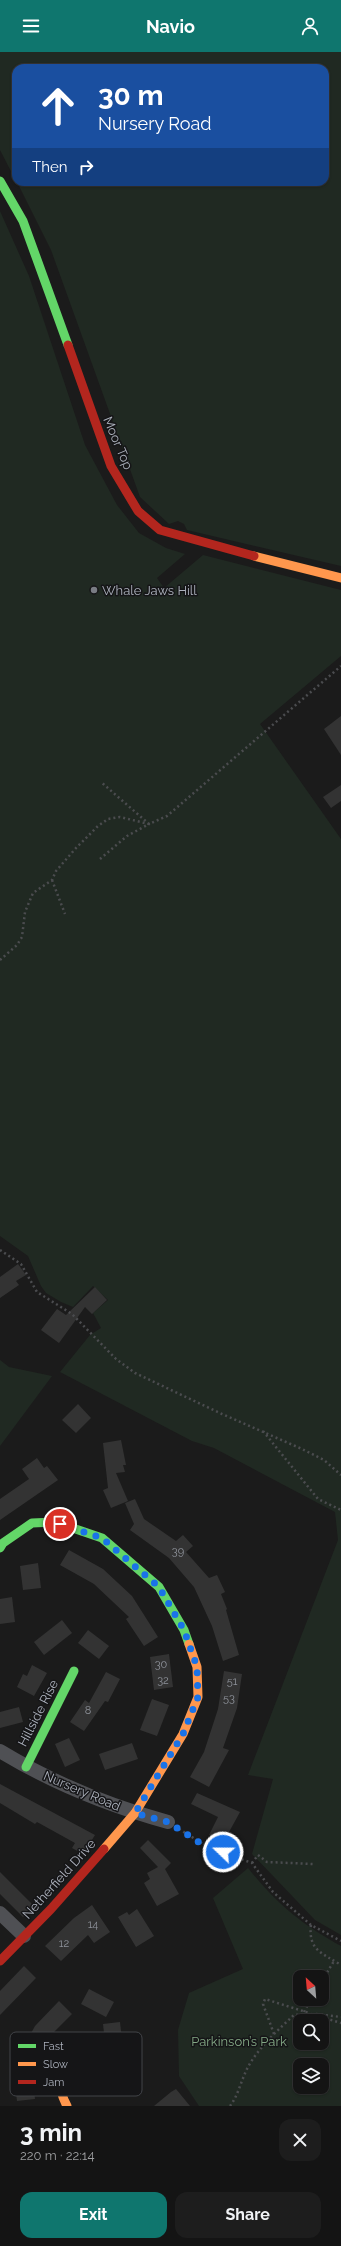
<!DOCTYPE html>
<meta charset="utf-8">
<style>
body{margin:0;font-family:Raleway,sans-serif;background:#1d1d1d;color:#f1f3f6;height:100vh;display:flex;flex-direction:column;font-size:15px;white-space:nowrap}
*{box-sizing:border-box;margin:0}
p{font-size:13px;color:#9d9ea0}
.icon{flex:none;width:22px;height:22px;fill:none;stroke:currentColor;stroke-width:2;stroke-linecap:round;stroke-linejoin:round}
.map{position:relative;height:2054px;overflow:hidden}
.side{display:flex;flex-direction:column;background:#141414;flex:1}
.side>*{flex:none}
.top-card{position:absolute;left:12px;top:12px;width:317px;height:122px;border-radius:12px;box-shadow:0 1px 3px #0004,0 0 0 1px #333334;background:#1a4fa0;color:#fff;overflow:hidden}
.needle{width:26px;rotate:334deg}
.fabs{position:absolute;left:293px;top:1918px;display:grid;gap:8px}
.fabs a{display:grid;place-items:center;width:36px;height:36px;border-radius:8px;background:#141414;box-shadow:0 1px 3px #0004,0 0 0 1px #333334;font-size:20px}
.pin{position:absolute;display:grid;place-items:center;width:34px;height:34px;color:#fff;margin:-17px;border:2px solid #fff;border-radius:50%;box-shadow:0 1px 4px #0007}
.me{position:absolute;width:44px;margin:-22px;rotate:292deg;stroke-linejoin:round;filter:drop-shadow(0 0 3px #0008)}
.turn{display:flex;align-items:center;gap:14px;height:84px;padding:0 20px;font-size:18px}
.turn .icon{width:52px;height:52px;stroke-width:2.5}
.turn b{display:block;font-size:28px;line-height:34px}
.then{display:flex;align-items:center;height:38px;padding:0 20px;background:#0003;gap:8px;font-size:15px}
.round{display:grid;place-items:center;flex:none;width:42px;height:42px;border-radius:12px;background:#1d1d1d}
.headline{display:flex;align-items:center;justify-content:space-between;height:68px;padding:0 20px}
h1{font-size:24px;font-weight:700;line-height:30px}
.action{display:flex;gap:8px;margin-top:auto;padding:8px 20px}
.action a{flex:1;height:46px;border-radius:12px;background:#0f766e;color:#fff;font-size:16px;font-weight:700;line-height:46px;text-align:center}
.action a+a{background:#1d1d1d;color:#f1f3f6}
header{display:flex;justify-content:space-between;align-items:center;height:52px;padding:0 20px;background:#0f766e;color:#fff;font-size:18px;font-weight:700}
.map>svg:first-child{display:block}
</style>
<header><svg class="icon" aria-label="menu" viewBox="0 0 24 24"><path d="M4 6h16M4 12h16M4 18h16"/></svg>Navio<svg class="icon" aria-label="person" viewBox="0 0 24 24"><circle cx="12" cy="8" r="4"/><path d="M4 21q1-7 8-7t8 7"/></svg></header>
<div class="map">
<svg width="341" height="2054" viewBox="0 0 341 2054">
<rect width="100%" height="100%" fill="#1b1b1b"/>
<g fill="#202922" fill-rule="evenodd">
<path d="M0,0H341V514L187,478L184,472L178,469L169,472L140,445L51,198L17,130H325V16H16V129L0,98Z"/>
<path d="M0,159L29,224L85,393L117,453L139,481L166,496L185,502L157,526L164,536L203,503L341,538V604L260,672L341,787V1883L315,1868L252,1802L273,1727L248,1723L338,1488L335,1460L214,1396L192,1389L60,1320L90,1283L101,1276L93,1261L108,1248L93,1234L73,1255L61,1250L46,1241L41,1234L28,1204L0,1184Z"/>
<path d="M0,1308L9,1315L52,1324L0,1394Z"/>
<path d="M248,1816C277,1852 301,1872 341,1894V2054H199L179,2024L178,1978L189,1941L243,1917L213,1846ZM300,1925H322V1947H300ZM300,1969H322V1991H300ZM300,2013H322V2035H300Z"/>
</g>
<g fill="#333">
<path d="M341,664V703L324,677Z"/>
<path d="M341,733V749L331,756L323,745Z"/>
<path d="M18,1212L26,1223L16,1229L19,1233L0,1246V1225Z"/>
<path d="M95,1235L107,1248L92,1262L85,1255L59,1291L41,1278L57,1257L66,1263Z"/>
<path d="M78,1352L91,1366L76,1381L62,1368Z"/>
<path d="M121,1388L126,1413H123L125,1420L116,1421L128,1449L111,1456L103,1438L108,1436L103,1391Z"/>
<path d="M37,1406L44,1416L47,1414L58,1428L0,1468V1447L29,1427L22,1417Z"/>
<path d="M135,1447L144,1467L176,1489L183,1483L193,1494L186,1500L209,1526L217,1523L225,1540L221,1542L227,1557L226,1558L239,1603L223,1609L212,1574L194,1535L169,1506L130,1478L134,1472L125,1451Z"/>
<path d="M69,1498L103,1517L132,1544L158,1585L144,1594L126,1567L129,1565L94,1532L60,1513Z"/>
<path d="M38,1511L41,1536L23,1538L20,1514Z"/>
<path d="M12,1545L15,1570L0,1572V1547Z"/>
<path d="M62,1568L72,1581L44,1603L34,1590Z"/>
<path d="M88,1578L109,1594L99,1607L78,1591Z"/>
<path d="M169,1602L173,1635L154,1638L150,1605Z"/>
<path d="M32,1613L47,1621L34,1644L17,1635L23,1622L27,1624Z"/>
<path d="M224,1619L242,1622L237,1656L223,1696L229,1698L209,1735L190,1725L204,1700L218,1657Z"/>
<path d="M106,1620L120,1627L108,1650L105,1649L84,1679L70,1670L85,1648L89,1651Z"/>
<path d="M152,1647L169,1653L157,1684L140,1678Z"/>
<path d="M19,1655L23,1670L0,1676V1660Z"/>
<path d="M69,1686L80,1708L65,1715L55,1692Z"/>
<path d="M132,1691L138,1707L105,1718L99,1702Z"/>
<path d="M0,1732L95,1783L83,1802L72,1796L75,1791L37,1770L35,1772L0,1751Z"/>
<path d="M197,1741L240,1760L223,1791L209,1783L218,1765L191,1752Z"/>
<path d="M148,1788L171,1811L165,1817L179,1842L157,1854L144,1831L150,1827L147,1821L158,1815L140,1796Z"/>
<path d="M0,1820L34,1854L23,1865L0,1842Z"/>
<path d="M92,1853L110,1880L94,1891L88,1883L61,1909L45,1894L74,1866Z"/>
<path d="M137,1857L154,1884L136,1895L118,1865L127,1860L129,1863Z"/>
<path d="M24,1914L36,1926L0,1963V1939Z"/>
<path d="M89,1937L114,1950L106,1965L81,1952Z"/>
<path d="M59,1949L72,1962L47,1987L33,2013L18,2005L35,1974Z"/>
<path d="M120,1970L124,2006L107,2008L103,1972Z"/>
<path d="M32,2021L35,2047L17,2049L14,2023Z"/>
<path d="M176,2037L190,2054H154L171,2040Z"/>
</g>
<g fill="none" stroke-linecap="round" stroke-linejoin="round">
<g stroke="#4b4c4f" stroke-width="2.5" stroke-dasharray="2 3" stroke-linecap="butt">
<path d="M100,807L127,784L149,772L101,730"/>
<path d="M52,828L65,862"/>
<path d="M0,908L17,893L22,885L25,860L33,841L52,828L56,819L76,796L98,774L108,767L120,765L149,772L167,764L341,614"/>
<path d="M0,1198L21,1212L37,1240L72,1262L116,1307L135,1321L222,1362L302,1397L324,1408L341,1423"/>
<path d="M263,1379L318,1447L341,1458"/>
<path d="M179,1777L208,1795L252,1811L273,1840L311,1873L341,1889"/>
<path d="M252,1811L258,1803L267,1810L313,1812"/>
<path d="M311,1873C308,1898 322,1901 341,1913"/>
<path d="M322,1929L334,1909"/>
<path d="M304,1960L311,1947"/>
<path d="M316,1962L341,1965"/>
<path d="M274,1982L263,1952L265,1947L309,1961"/>
<path d="M230,2054C239,2042 241,2028 248,2015C259,1995 278,1978 294,1963L311,1962L341,1971"/>
</g>
<g stroke="#4f5054" stroke-width="14">
<path d="M0,1699C51,1730 110,1754 168,1770"/>
<path d="M0,1861L24,1884"/>
</g>
<g stroke="#63d668" stroke-width="9">
<path d="M0,129L23,169L68,293"/>
<path d="M0,1496L3,1491L32,1471L55,1470L102,1486L159,1535L184,1578L189,1592"/>
<path d="M26,1715L74,1619"/>
</g>
<g stroke="#ff974d" stroke-width="9">
<path d="M254,504L341,526"/>
<path d="M104,1797L135,1761L183,1682L198,1645L197,1615L189,1592"/>
<path d="M67,2054C55,2032 59,2016 72,1995"/>
</g>
<g stroke="#b3261e" stroke-width="9">
<path d="M68,293L111,414L138,459L160,478L254,504"/>
<path d="M0,1909L51,1857L104,1797"/>
</g>
</g>
<g fill="none" stroke-linecap="round" stroke-linejoin="round">
<path stroke="#1a73e8" stroke-width="7" stroke-dasharray="0 12.6" d="M60,1472L102,1486L159,1535L184,1578L197,1615L198,1645L183,1682L135,1761L168,1770L208,1796L223,1800"/>
</g>
<circle fill="#797c84" stroke="#151517" stroke-width="1.5" cx="94" cy="538" r="4"/>
<g text-anchor="middle" dominant-baseline="central" stroke-width="3" stroke-linejoin="round" paint-order="stroke">
<g font-size="11" fill="#8e929a">
<text x="178" y="1499">39</text>
<text x="161" y="1612">30</text>
<text x="163" y="1628">32</text>
<text x="232" y="1629">51</text>
<text x="229" y="1646">53</text>
<text x="88" y="1658">8</text>
<text x="93" y="1872">14</text>
<text x="64" y="1891">12</text>
</g>
<g font-size="13" fill="#acb1bc" stroke="#151517">
<text transform="translate(118 391) rotate(67)">Moor Top</text>
<text transform="translate(38 1661) rotate(-63)">Hillside Rise</text>
<text transform="translate(82 1739) rotate(23)">Nursery Road</text>
<text transform="translate(59 1827) rotate(-48)">Netherfield Drive</text>
</g>
<g font-size="13" fill="#acb1bc" stroke="#151517" text-anchor="start">
<text x="102" y="538">Whale Jaws Hill</text>
</g>
<g font-size="13" fill="#83a785" stroke="#151517">
<text x="239" y="1989">Parkinson’s Park</text>
</g>
</g>
<rect x="10" y="1980" width="132" height="64" rx="6" fill="#151517" stroke="#424449" stroke-width="1"/>
<rect x="18" y="1992" width="18" height="4" fill="#63d668"/>
<rect x="18" y="2010" width="18" height="4" fill="#ff974d"/>
<rect x="18" y="2028" width="18" height="4" fill="#b3261e"/>
<g font-size="11" fill="#acb1bc">
<text x="43" y="1998">Fast</text>
<text x="43" y="2016">Slow</text>
<text x="43" y="2034">Jam</text>
</g>
</svg>
<div class="fabs">
<a><svg class="needle" viewBox="-14 -14 28 28"><path d="M0-13l5 13h-10z" fill="#e53935"/><path d="M0 13l5-13h-10z" fill="#9d9ea0"/></svg></a>
<a><svg class="icon" aria-label="search" viewBox="0 0 24 24"><circle cx="10" cy="10" r="6"/><path d="M15 15l6 6"/></svg></a>
<a><svg class="icon" aria-label="layers" viewBox="0 0 24 24"><path d="M12 4l9 5-9 5-9-5zM3 14l9 5 9-5"/></svg></a>
</div>
<div class="pin" style="left:60px;top:1472px;background:#d93025"><svg class="icon" aria-label="arrive" viewBox="0 0 24 24"><path d="M6 21V4h12l-3 4 3 4H6"/></svg></div>
<svg class="me" style="left:223px;top:1800px" viewBox="-20 -20 40 40"><circle r="17" fill="#1a73e8" stroke="#fff" stroke-width="3"/><path d="M0-11L8 9 0 5-8 9z" fill="#fff"/></svg>
<div class="top-card">
<div class="turn"><svg class="icon" aria-label="ahead" viewBox="0 0 24 24"><path d="M12 20V5M6 11l6-6 6 6"/></svg><div><b>30 m</b>Nursery Road</div></div>
<div class="then">Then<svg class="icon" aria-label="right" viewBox="0 0 24 24"><path d="M7 20v-9h11M14 6l5 5-5 5"/></svg></div>
</div>
</div>
<section class="side">
<div class="headline"><div><h1>3 min</h1><p>220 m · 22:14</p></div><a class="round"><svg class="icon" aria-label="close" viewBox="0 0 24 24"><path d="M6 6l12 12M18 6L6 18"/></svg></a></div>
<div class="action"><a>Exit</a><a>Share</a></div>
</section>
